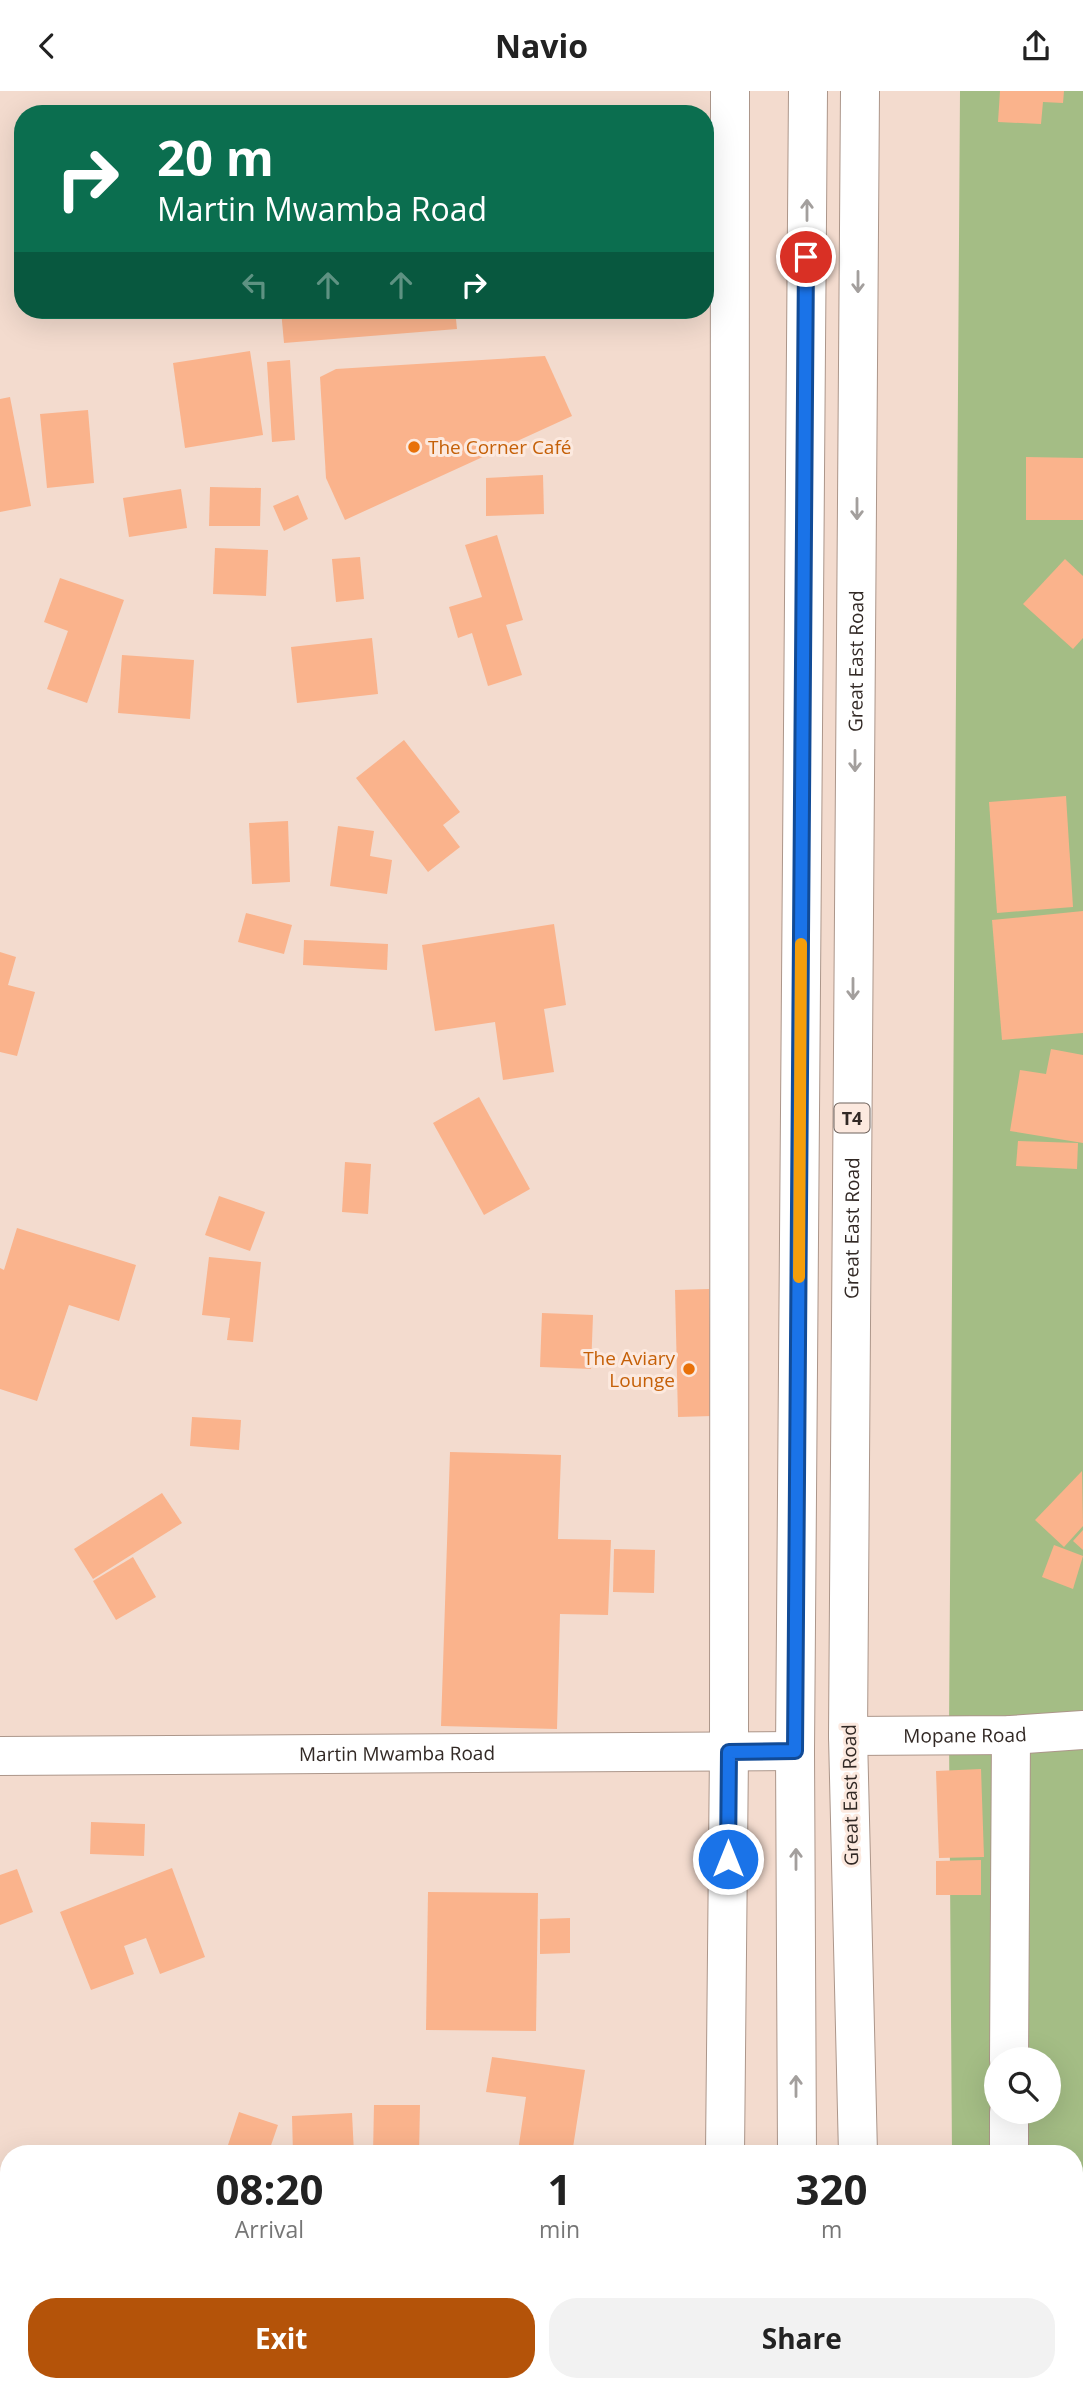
<!DOCTYPE html>
<meta charset="utf-8">
<style>
body{margin:0;font-family:"Open Sans",sans-serif;background:#f2f2f2;color:#222;height:100vh;display:flex;flex-direction:column;font-size:26px;white-space:nowrap}
*{box-sizing:border-box;margin:0}
p{font-size:23px;color:#767676}
.icon{flex:none;width:38px;height:38px;fill:none;stroke:currentColor;stroke-width:2;stroke-linecap:round;stroke-linejoin:round}
.map{position:relative;flex:1;overflow:hidden}
.side{position:absolute;left:0px;top:2054px;width:1083px;height:247px;display:flex;flex-direction:column;background:#fff;border-radius:28px 28px 0 0;box-shadow:0 7px 28px #0002}
.side>*{flex:none}
.guide{position:absolute;left:14px;top:14px;width:700px;height:214px;border-radius:28px;box-shadow:0 7px 28px #0002;background:#0b6e4f;color:#fff;overflow:hidden}
.tools{position:absolute;left:984px;top:1956px;display:grid;gap:14px}
.tools a{display:grid;place-items:center;width:77px;height:77px;border-radius:50%;background:#fff;box-shadow:0 7px 28px #0002;font-size:35px}
.pin{position:absolute;display:grid;place-items:center;width:60px;height:60px;color:#fff;margin:-30px;border:4px solid #fff;border-radius:50%;box-shadow:0 2px 7px #0007}
.me{position:absolute;width:77px;margin:-38px;rotate:0deg;stroke-linejoin:round;filter:drop-shadow(0 0 5px #0008)}
.turn{display:flex;align-items:center;gap:24px;height:147px;padding:0 28px;font-size:32px}
.turn .icon{width:91px;height:91px;stroke-width:2.5}
.turn b{display:block;font-size:49px;line-height:60px}
.lanes{display:flex;align-items:center;height:66px;padding:0 28px;background:#0003;justify-content:center;gap:35px;direction:ltr}
.lanes .off{opacity:.35}
.eta{display:flex;justify-content:space-evenly;align-items:center;height:119px;text-align:center}
.eta b{font-size:42px;font-weight:700;line-height:49px}
.action{display:flex;gap:14px;margin-top:auto;padding:14px 28px}
.action a{flex:1;height:80px;border-radius:28px;background:#b45309;color:#fff;font-size:28px;font-weight:700;line-height:80px;text-align:center}
.action a+a{background:#f2f2f2;color:#222}
header{display:flex;justify-content:space-between;align-items:center;height:91px;padding:0 28px;background:#fff;font-size:32px;font-weight:700}
.map>svg:first-child{display:block}
</style>
<header><svg class="icon" aria-label="back" viewBox="0 0 24 24"><path d="M15 5l-7 7 7 7"/></svg>Navio<svg class="icon" aria-label="share" viewBox="0 0 24 24"><path d="M12 15V3M7 8l5-5 5 5M5 13v7h14v-7"/></svg></header>
<div class="map">
<svg width="1083" height="2300" viewBox="0 0 1083 2300">
<rect width="100%" height="100%" fill="#f3dbce"/>
<path fill="#a4bd85" fill-rule="evenodd" d="M960,0H1083V2300H954V2293L1074,2292V2063H952L949,1642ZM996,1969H1048V2021H996Z"/>
<g fill="#fab38c">
<path d="M1000,0H1064L1063,12L1043,11L1041,33L998,31Z"/>
<path d="M281,219H455L457,238L284,252Z"/>
<path d="M250,260L263,344L185,357L173,272Z"/>
<path d="M545,265L572,325L345,429L326,387L320,286L336,278Z"/>
<path d="M290,269L295,349L272,351L267,271Z"/>
<path d="M10,306L31,415L0,421V308Z"/>
<path d="M88,319L94,392L47,397L40,323Z"/>
<path d="M1026,366L1083,367V429H1026Z"/>
<path d="M543,384L544,423L486,425V387Z"/>
<path d="M210,396L261,397L260,435H209Z"/>
<path d="M181,398L187,437L129,446L123,407Z"/>
<path d="M298,404L308,428L284,440L273,415Z"/>
<path d="M497,444L523,529L506,534L522,584L488,595L472,542L458,547L449,516L482,506L465,454Z"/>
<path d="M215,457L268,459L266,505L213,503Z"/>
<path d="M360,466L364,508L336,511L332,468Z"/>
<path d="M1065,468L1083,485V547L1073,558L1023,513Z"/>
<path d="M60,487L124,509L87,612L47,598L68,540L44,531Z"/>
<path d="M372,547L378,603L297,612L291,556Z"/>
<path d="M122,564L194,569L190,628L118,622Z"/>
<path d="M404,649L460,721L443,734L460,756L428,781L356,687Z"/>
<path d="M1066,705L1073,816L997,822L989,711Z"/>
<path d="M288,730L290,791L252,793L249,732Z"/>
<path d="M338,735L374,740L370,765L392,769L387,803L330,795Z"/>
<path d="M1083,820V942L1002,949L992,829Z"/>
<path d="M246,822L292,834L284,863L238,851Z"/>
<path d="M554,833L566,914L544,918L554,981L503,989L495,931L435,940L422,854Z"/>
<path d="M304,849L388,853L387,879L303,874Z"/>
<path d="M0,861L16,866L8,894L35,901L17,965L0,961Z"/>
<path d="M1051,958L1083,964V1052L1010,1040L1020,979L1046,983Z"/>
<path d="M479,1006L530,1098L484,1124L433,1032Z"/>
<path d="M1018,1050L1078,1052L1077,1078L1016,1075Z"/>
<path d="M345,1071L371,1073L368,1123L342,1121Z"/>
<path d="M219,1105L265,1121L250,1160L205,1144Z"/>
<path d="M17,1137L136,1174L119,1230L69,1214L37,1310L0,1298V1177L4,1179Z"/>
<path d="M209,1166L261,1171L253,1251L227,1249L230,1227L202,1224Z"/>
<path d="M709,1198L712,1325L678,1326L675,1199Z"/>
<path d="M542,1222L593,1224L591,1278L540,1276Z"/>
<path d="M192,1326L241,1329L239,1359L190,1355Z"/>
<path d="M450,1361L561,1364L558,1448L611,1449L608,1524L560,1523L557,1638L441,1635Z"/>
<path d="M1082,1380L1083,1435L1064,1456L1035,1429Z"/>
<path d="M162,1402L182,1432L93,1488L74,1458Z"/>
<path d="M1083,1439V1459L1073,1450Z"/>
<path d="M1054,1454L1083,1465L1073,1498L1042,1486Z"/>
<path d="M614,1458L655,1459L654,1502L613,1501Z"/>
<path d="M133,1466L156,1506L116,1529L93,1490Z"/>
<path d="M981,1678L984,1766L939,1767L936,1680Z"/>
<path d="M91,1731L145,1733L144,1765L90,1763Z"/>
<path d="M981,1769V1804H936V1770Z"/>
<path d="M172,1777L205,1866L160,1883L146,1847L124,1855L134,1883L91,1899L60,1821Z"/>
<path d="M17,1778L33,1821L0,1834V1784Z"/>
<path d="M428,1801L538,1802L536,1940L426,1939Z"/>
<path d="M570,1827V1862L540,1863V1828Z"/>
<path d="M492,1966L585,1979L572,2063L518,2060L526,2006L486,2001Z"/>
<path d="M374,2014H420L419,2063H373Z"/>
<path d="M239,2021L278,2034L268,2063H225Z"/>
<path d="M352,2022L354,2063H293L292,2025Z"/>
</g>
<g fill="none" stroke-linecap="round" stroke-linejoin="round">
<g stroke="#ac968a" stroke-width="40">
<g id="minor">
<path id="s1" d="M848,1645L1011,1644L1083,1639"/>
<path id="s2" d="M0,1665L795,1660"/>
<path d="M1009,1969L1011,1644"/>
<path d="M725,2063L729,1661L730,0"/>
<path d="M1009,2063V2021"/>
<path d="M723,2300V2292"/>
<path d="M1008,2300V2292"/>
</g>
</g>
<g stroke="#ac968a" stroke-width="40">
<g id="major">
<path d="M797,2063L795,1660L808,0"/>
<path id="s3" d="M858,2063L848,1645L860,0"/>
<path d="M798,2292V2300"/>
<path d="M862,2292V2300"/>
</g>
</g>
<use href="#minor" stroke="#fff" stroke-width="38"/>
<use href="#major" stroke="#fff" stroke-width="38"/>
</g>
<defs><path id="oneway-shaft" d="M-6 0H5M1.5-3L5.5 0L1.5 3" fill="none" stroke-width="1.6" stroke-linecap="round" stroke-linejoin="round" transform="scale(1.75)"/></defs>
<g stroke="#a39f9d">
<use href="#oneway-shaft" transform="translate(807 119) rotate(-90)"/>
<use href="#oneway-shaft" transform="translate(858 191) rotate(90)"/>
<use href="#oneway-shaft" transform="translate(857 418) rotate(90)"/>
<use href="#oneway-shaft" transform="translate(855 670) rotate(90)"/>
<use href="#oneway-shaft" transform="translate(853 898) rotate(90)"/>
<use href="#oneway-shaft" transform="translate(796 1768) rotate(-90)"/>
<use href="#oneway-shaft" transform="translate(796 1995) rotate(-90)"/>
</g>
<g fill="none" stroke-linecap="round" stroke-linejoin="round">
<g stroke="#114b97" stroke-width="18">
<path id="route" d="M728,1768L729,1661L795,1660L806,166"/>
</g>
<use href="#route" stroke="#1a73e8" stroke-width="12"/>
<path stroke="#f59e0b" stroke-width="12" d="M799,1186L801,853"/>
</g>
<g fill="#e8710a" stroke="#fce9df" stroke-width="2.5">
<circle cx="414" cy="356" r="7"/>
<circle cx="689" cy="1278" r="7"/>
</g>
<g text-anchor="middle" dominant-baseline="central" stroke-width="6" stroke-linejoin="round" paint-order="stroke">
<rect fill="#fce9df" stroke="#6f635d" stroke-width="2" x="834.5" y="1012.5" width="35" height="29" rx="5"/>
<g font-size="18" font-weight="bold" fill="#322925">
<text x="852" y="1027">T4</text>
</g>
<g font-size="19" fill="#c56008" stroke="#fce9df" text-anchor="start">
<text x="428" y="356">The Corner Café</text>
<text x="675" y="1267" text-anchor="end">The Aviary<tspan x="675" dy="22">Lounge</tspan></text>
</g>
<g font-size="19" fill="#322925" stroke="#fce9df">
<text stroke="none"><textPath href="#s3" startOffset="1493">Great East Road</textPath></text>
<text stroke="none"><textPath href="#s3" startOffset="926">Great East Road</textPath></text>
<text stroke="none"><textPath href="#s1" startOffset="117">Mopane Road</textPath></text>
<text stroke="none"><textPath href="#s2" startOffset="397">Martin Mwamba Road</textPath></text>
<text transform="translate(850 1704) rotate(-91)">Great East Road</text>
</g>
</g>
</svg>
<div class="tools">
<a><svg class="icon" aria-label="search" viewBox="0 0 24 24"><circle cx="10" cy="10" r="6"/><path d="M15 15l6 6"/></svg></a>
</div>
<div class="pin" style="left:806px;top:166px;background:#d93025"><svg class="icon" aria-label="arrive" viewBox="0 0 24 24"><path d="M6 21V4h12l-3 4 3 4H6"/></svg></div>
<svg class="me" style="left:728px;top:1768px" viewBox="-20 -20 40 40"><circle r="17" fill="#1a73e8" stroke="#fff" stroke-width="3"/><path d="M0-11L8 9 0 5-8 9z" fill="#fff"/></svg>
<div class="guide">
<div class="turn"><svg class="icon" aria-label="right" viewBox="0 0 24 24"><path d="M7 20v-9h11M14 6l5 5-5 5"/></svg><div><b>20 m</b>Martin Mwamba Road</div></div>
<div class="lanes"><svg class="icon off" aria-label="left" viewBox="0 0 24 24"><path d="M17 20v-9H6M10 6l-5 5 5 5"/></svg><svg class="icon off" aria-label="ahead" viewBox="0 0 24 24"><path d="M12 20V5M6 11l6-6 6 6"/></svg><svg class="icon off" aria-label="ahead" viewBox="0 0 24 24"><path d="M12 20V5M6 11l6-6 6 6"/></svg><svg class="icon" aria-label="right" viewBox="0 0 24 24"><path d="M7 20v-9h11M14 6l5 5-5 5"/></svg></div>
</div>
<section class="side">
<div class="eta">
<div><b>08:20</b><p>Arrival</p></div>
<div><b>1</b><p>min</p></div>
<div><b>320</b><p>m</p></div>
</div>
<div class="action"><a>Exit</a><a>Share</a></div>
</section>
</div>
